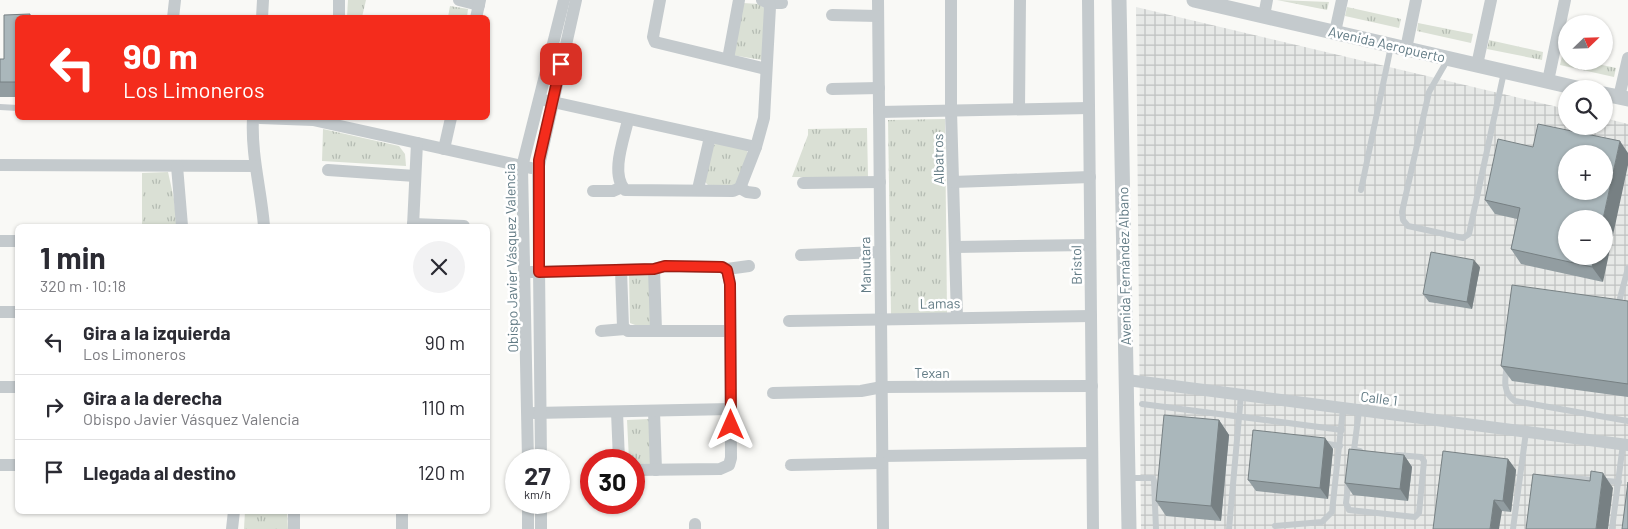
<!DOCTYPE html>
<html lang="es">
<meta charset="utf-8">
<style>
body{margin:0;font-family:Barlow,sans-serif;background:#f2f2f3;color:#2b2b33;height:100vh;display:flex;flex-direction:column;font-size:19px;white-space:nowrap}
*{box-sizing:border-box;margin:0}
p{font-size:16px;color:#7c7c81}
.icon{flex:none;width:28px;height:28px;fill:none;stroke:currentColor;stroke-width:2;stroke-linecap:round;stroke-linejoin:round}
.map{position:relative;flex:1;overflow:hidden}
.details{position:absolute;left:15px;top:224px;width:475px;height:290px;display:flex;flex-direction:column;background:#fff;border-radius:8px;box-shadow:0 1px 4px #0004}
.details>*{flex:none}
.hud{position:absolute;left:15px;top:15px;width:475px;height:105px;border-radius:8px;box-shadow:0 1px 4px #0004;background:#f42c1c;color:#fff;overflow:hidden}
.needle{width:32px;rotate:67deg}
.buttons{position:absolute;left:1558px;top:15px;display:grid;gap:10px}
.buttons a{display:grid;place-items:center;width:55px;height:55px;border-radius:50%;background:#fff;box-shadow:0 1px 4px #0004;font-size:25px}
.speed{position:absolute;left:505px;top:449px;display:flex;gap:10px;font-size:25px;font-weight:700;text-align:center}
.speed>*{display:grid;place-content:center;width:65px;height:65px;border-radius:50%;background:#fff;box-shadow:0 1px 4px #0004;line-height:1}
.speed small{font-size:12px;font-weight:400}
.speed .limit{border:8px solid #d22;background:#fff;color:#111}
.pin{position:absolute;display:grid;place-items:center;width:42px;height:42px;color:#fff;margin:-21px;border-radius:10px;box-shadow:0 2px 8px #0006}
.me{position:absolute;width:55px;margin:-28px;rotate:0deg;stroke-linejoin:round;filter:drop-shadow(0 0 4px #0008)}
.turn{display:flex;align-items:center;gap:18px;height:105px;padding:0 25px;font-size:22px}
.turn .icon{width:65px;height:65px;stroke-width:2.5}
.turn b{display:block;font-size:35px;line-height:42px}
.round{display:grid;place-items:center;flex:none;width:52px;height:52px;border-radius:26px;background:#f2f2f3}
.overview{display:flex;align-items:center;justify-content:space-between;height:85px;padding:0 25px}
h1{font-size:30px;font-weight:700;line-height:38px}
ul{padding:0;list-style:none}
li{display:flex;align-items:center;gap:15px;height:65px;padding:0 25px;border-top:1px solid #e1e1e2}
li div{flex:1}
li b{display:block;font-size:19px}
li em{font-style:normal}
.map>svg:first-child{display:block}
</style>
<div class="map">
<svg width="1628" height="529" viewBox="0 0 1628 529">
<defs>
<pattern id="industrial-grid" width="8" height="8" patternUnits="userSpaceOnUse" patternTransform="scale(1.25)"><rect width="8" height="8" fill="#e7e9e7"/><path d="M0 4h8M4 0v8" fill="none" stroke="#bfc2c1"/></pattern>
<pattern id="grass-tufts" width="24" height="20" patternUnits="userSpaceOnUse" patternTransform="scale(1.25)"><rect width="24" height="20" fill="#dae0d5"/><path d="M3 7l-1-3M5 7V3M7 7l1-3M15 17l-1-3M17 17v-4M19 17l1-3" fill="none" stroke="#b4bbb2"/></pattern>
</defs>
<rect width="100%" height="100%" fill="#f9f9f6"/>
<path fill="url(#industrial-grid)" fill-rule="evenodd" d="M1136,7L1566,109V126H1604V118L1628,124V529H1141ZM1566,154H1604V191H1566ZM1566,219H1604V256H1566Z"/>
<g fill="url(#grass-tufts)">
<path d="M348,0H366L362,17H347Z"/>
<path d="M1277,0L1329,2L1327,10Z"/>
<path d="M743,3L759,4L765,9L762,60L732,55Z"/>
<path d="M450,6L468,9L467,17H448Z"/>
<path d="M1347,7L1401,19L1399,28L1345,16Z"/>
<path d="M1418,23L1473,34L1471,43L1417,31Z"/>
<path d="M1489,40L1543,52L1542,60L1487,49Z"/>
<path d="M1562,56L1566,57V61H1584L1616,68L1614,77L1560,65Z"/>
<path d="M945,119L947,313L891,314L888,120Z"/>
<path d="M867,128L868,177H792L808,135V129Z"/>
<path d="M323,129L399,146L405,154L406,166L322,161Z"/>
<path d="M720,141L746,148L749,156C738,185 742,188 709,186L703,180L711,147Z"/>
<path d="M168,172L174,199L177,226H142V173Z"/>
<path d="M649,274L651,325H635L630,323L629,275Z"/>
<path d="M649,419L652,467L634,468V460H629L627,420Z"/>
<path d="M245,511H287L288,529H244Z"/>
</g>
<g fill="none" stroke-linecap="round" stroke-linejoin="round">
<g stroke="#c4cacd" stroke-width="6">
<path d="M1448,59L1429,92L1402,212L1403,220L1408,226L1463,238L1469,234L1504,72"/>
<path d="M0,107L18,108"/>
<path d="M1361,190L1391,46"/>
<path d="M1619,302L1628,268"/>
<path d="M1507,365C1505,379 1502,392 1515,401L1628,421"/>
<path d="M1142,404L1342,430"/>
<path d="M1359,411L1354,450L1360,451"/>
<path d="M1322,443L1340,446"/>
<path d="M1557,477L1619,482"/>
<path d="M1128,478H1153L1154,481L1156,529"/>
<path d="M1349,479L1346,503L1349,510L1415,517L1419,513L1424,461L1421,457L1397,455"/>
<path d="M1275,526L1322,522L1332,512L1343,409"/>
<path d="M1229,529L1241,395"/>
<path d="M1513,529L1526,432"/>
<path d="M1612,529L1623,444"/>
</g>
<g stroke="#c4cacd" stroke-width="12">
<path d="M459,0L479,5"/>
<path d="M660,0L653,37L655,42L766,69"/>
<path d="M878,0L883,529"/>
<path d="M951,0V111L957,318"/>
<path d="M1088,0L1093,529"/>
<path d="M768,3H782"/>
<path d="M832,15L878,16"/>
<path d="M1264,16L1267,0"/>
<path d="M173,18L175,0"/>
<path d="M262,18L263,0"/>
<path d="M339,18V0"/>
<path d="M476,18L480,0"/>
<path d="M1335,32L1342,0"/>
<path d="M1406,49L1416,0"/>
<path d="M728,59L739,0"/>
<path d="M1477,65L1491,0"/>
<path d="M1548,81L1565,0"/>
<path d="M832,89L879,88"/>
<path d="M1619,97L1628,58"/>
<path d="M544,100L756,147"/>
<path d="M1019,109L1020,0"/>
<path d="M879,112L1089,108"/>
<path d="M253,118C251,155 261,189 264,226"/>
<path d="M260,118L313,120L531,168"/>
<path d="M628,120C624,139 610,174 625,190L733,191L740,188"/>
<path d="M444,149L451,118"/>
<path d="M0,165L255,166"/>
<path d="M177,166L182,226"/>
<path d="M328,170L415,176"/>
<path d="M953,182L1090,177"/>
<path d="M803,183L880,182"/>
<path d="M740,188L756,147L764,118L770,7L768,3L762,0"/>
<path d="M740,188L747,192L755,193"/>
<path d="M698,189L710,137"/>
<path d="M593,191H613L622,187"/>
<path d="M413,224L464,226"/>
<path d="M413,226L417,143"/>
<path d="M0,241H18"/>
<path d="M955,247L1090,245"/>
<path d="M801,255L880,252"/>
<path d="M654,269L656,331"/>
<path d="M621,270L623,327L628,331H729"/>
<path d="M531,272L654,269L665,266L722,267L727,269L749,266"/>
<path d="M0,312H18"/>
<path d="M789,321L1091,316"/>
<path d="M601,331L625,329"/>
<path d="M1127,380L1628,445"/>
<path d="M0,387H18"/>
<path d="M773,393L861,391L882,387L1092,386"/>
<path d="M654,411L656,470"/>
<path d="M617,412L619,460"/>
<path d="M534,413L731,409"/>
<path d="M882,456L1092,453"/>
<path d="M528,460L522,167L564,0"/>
<path d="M541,460L538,170L576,0"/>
<path d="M0,465H18"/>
<path d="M791,465L882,463"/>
<path d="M634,470L720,469L729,465L731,458L730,284L727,269"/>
<path d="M528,502V529"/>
<path d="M541,502V529"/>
<path d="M695,524V529"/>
<path d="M232,529L234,511"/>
<path d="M294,529V511"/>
<path d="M402,529V511"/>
</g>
<g stroke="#c4cacd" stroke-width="15">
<path d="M1119,0L1129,529"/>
<path d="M1194,0L1581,89"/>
<path d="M1604,94L1628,99"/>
</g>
</g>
<g fill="#929da1">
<path d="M18,18V97H0V59H4Z"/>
<path d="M1533,147L1603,282L1521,264L1511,249L1517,219L1495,214L1485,200Z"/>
<path d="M1480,267L1472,309L1429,302L1423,294Z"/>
<path d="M1628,301V397L1512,381L1501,366Z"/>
<path d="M1219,420L1229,435L1221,521L1166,516L1156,501Z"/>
<path d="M1325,438L1333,449L1328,499L1256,491L1248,480Z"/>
<path d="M1404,455L1412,467L1408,501L1353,495L1345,483Z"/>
<path d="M1508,459L1516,470L1511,512L1502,511L1433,529Z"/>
</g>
<g fill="#778083">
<path d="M1620,141L1628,153V165L1603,282L1592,267L1595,256H1604V219H1603Z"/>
<path d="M1474,260L1480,267L1472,309L1467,302Z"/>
<path d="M1219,420L1229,435L1221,521L1211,506Z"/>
<path d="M1325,438L1333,449L1328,499L1320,488Z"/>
<path d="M1404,455L1412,467L1408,501L1400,489Z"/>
<path d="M1508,459L1516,470L1511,512L1503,501Z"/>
<path d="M1603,473L1613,488L1608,529H1596Z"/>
<path d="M1494,500L1502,511L1499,529H1490Z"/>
</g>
<g fill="#aab7bb" stroke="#778083" fill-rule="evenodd">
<path d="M30,14V18H18V82H0V59H4V15Z"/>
<path d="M1538,124L1620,141L1603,219H1566V256H1595L1592,267L1511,249L1520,208L1485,200L1498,139L1533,147ZM1566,154H1604V191H1566Z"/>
<path d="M1431,252L1474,260L1467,302L1423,294Z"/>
<path d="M1512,285L1628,301V384L1501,366Z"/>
<path d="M1164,415L1219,420L1211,506L1156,501Z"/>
<path d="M1253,430L1325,438L1320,488L1248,480Z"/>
<path d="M1349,449L1404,455L1400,489L1345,483Z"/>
<path d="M1443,451L1508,459L1503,501L1494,500L1490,529H1433Z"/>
<path d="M1591,471L1603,473L1596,529H1526L1533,474L1590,481Z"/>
<path d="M1628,482V529H1622Z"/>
</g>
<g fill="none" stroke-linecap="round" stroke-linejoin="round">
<g stroke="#9f1d12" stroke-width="12">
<path id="route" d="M561,64L539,160V272L654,269L665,266L722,267L727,270L730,284L731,425"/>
</g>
<use href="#route" stroke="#f42c1c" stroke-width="9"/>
</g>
<g text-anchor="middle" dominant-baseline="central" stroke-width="5" stroke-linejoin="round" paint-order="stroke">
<g font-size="14" fill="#617a84" stroke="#fff">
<text transform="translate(1387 44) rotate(13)">Avenida Aeropuerto</text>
<text transform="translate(938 159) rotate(-91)">Albatros</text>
<text transform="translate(511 258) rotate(-91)">Obispo Javier Vásquez Valencia</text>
<text transform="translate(865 265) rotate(-91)">Manutara</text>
<text transform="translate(1076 265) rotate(-91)">Bristol</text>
<text transform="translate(1124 266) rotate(-91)">Avenida Fernández Albano</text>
<text transform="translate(940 303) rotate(-1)">Lamas</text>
<text x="932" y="372">Texan</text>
<text transform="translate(1379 398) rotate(7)">Calle 1</text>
</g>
</g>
</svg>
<div class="buttons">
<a><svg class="needle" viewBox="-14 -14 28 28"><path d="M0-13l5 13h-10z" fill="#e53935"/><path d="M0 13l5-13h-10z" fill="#7c7c81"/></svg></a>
<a><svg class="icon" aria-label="search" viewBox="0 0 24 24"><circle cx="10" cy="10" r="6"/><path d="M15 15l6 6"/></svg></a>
<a>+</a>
<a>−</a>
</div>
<div class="speed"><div>27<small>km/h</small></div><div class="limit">30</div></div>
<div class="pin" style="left:561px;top:64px;background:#d93025"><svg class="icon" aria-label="arrive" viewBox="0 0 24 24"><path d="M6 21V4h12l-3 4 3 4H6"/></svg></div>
<svg class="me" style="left:731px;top:425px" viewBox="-20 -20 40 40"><path d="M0-17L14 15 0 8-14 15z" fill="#f42c1c" stroke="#fff" stroke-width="4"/></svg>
<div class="hud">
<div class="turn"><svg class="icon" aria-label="left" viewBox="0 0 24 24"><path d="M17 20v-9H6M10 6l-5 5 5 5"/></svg><div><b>90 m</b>Los Limoneros</div></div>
</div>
<section class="details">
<div class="overview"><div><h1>1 min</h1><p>320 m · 10:18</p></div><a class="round"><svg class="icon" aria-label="close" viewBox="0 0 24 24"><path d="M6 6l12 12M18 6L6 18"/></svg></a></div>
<ul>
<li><svg class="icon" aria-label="left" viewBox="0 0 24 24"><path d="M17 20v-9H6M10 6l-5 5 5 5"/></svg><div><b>Gira a la izquierda</b><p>Los Limoneros</p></div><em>90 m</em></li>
<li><svg class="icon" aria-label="right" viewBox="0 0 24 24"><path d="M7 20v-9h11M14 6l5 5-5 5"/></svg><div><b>Gira a la derecha</b><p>Obispo Javier Vásquez Valencia</p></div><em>110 m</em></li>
<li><svg class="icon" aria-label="arrive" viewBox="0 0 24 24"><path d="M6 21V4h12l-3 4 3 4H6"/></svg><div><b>Llegada al destino</b></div><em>120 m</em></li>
</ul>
</section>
</div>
